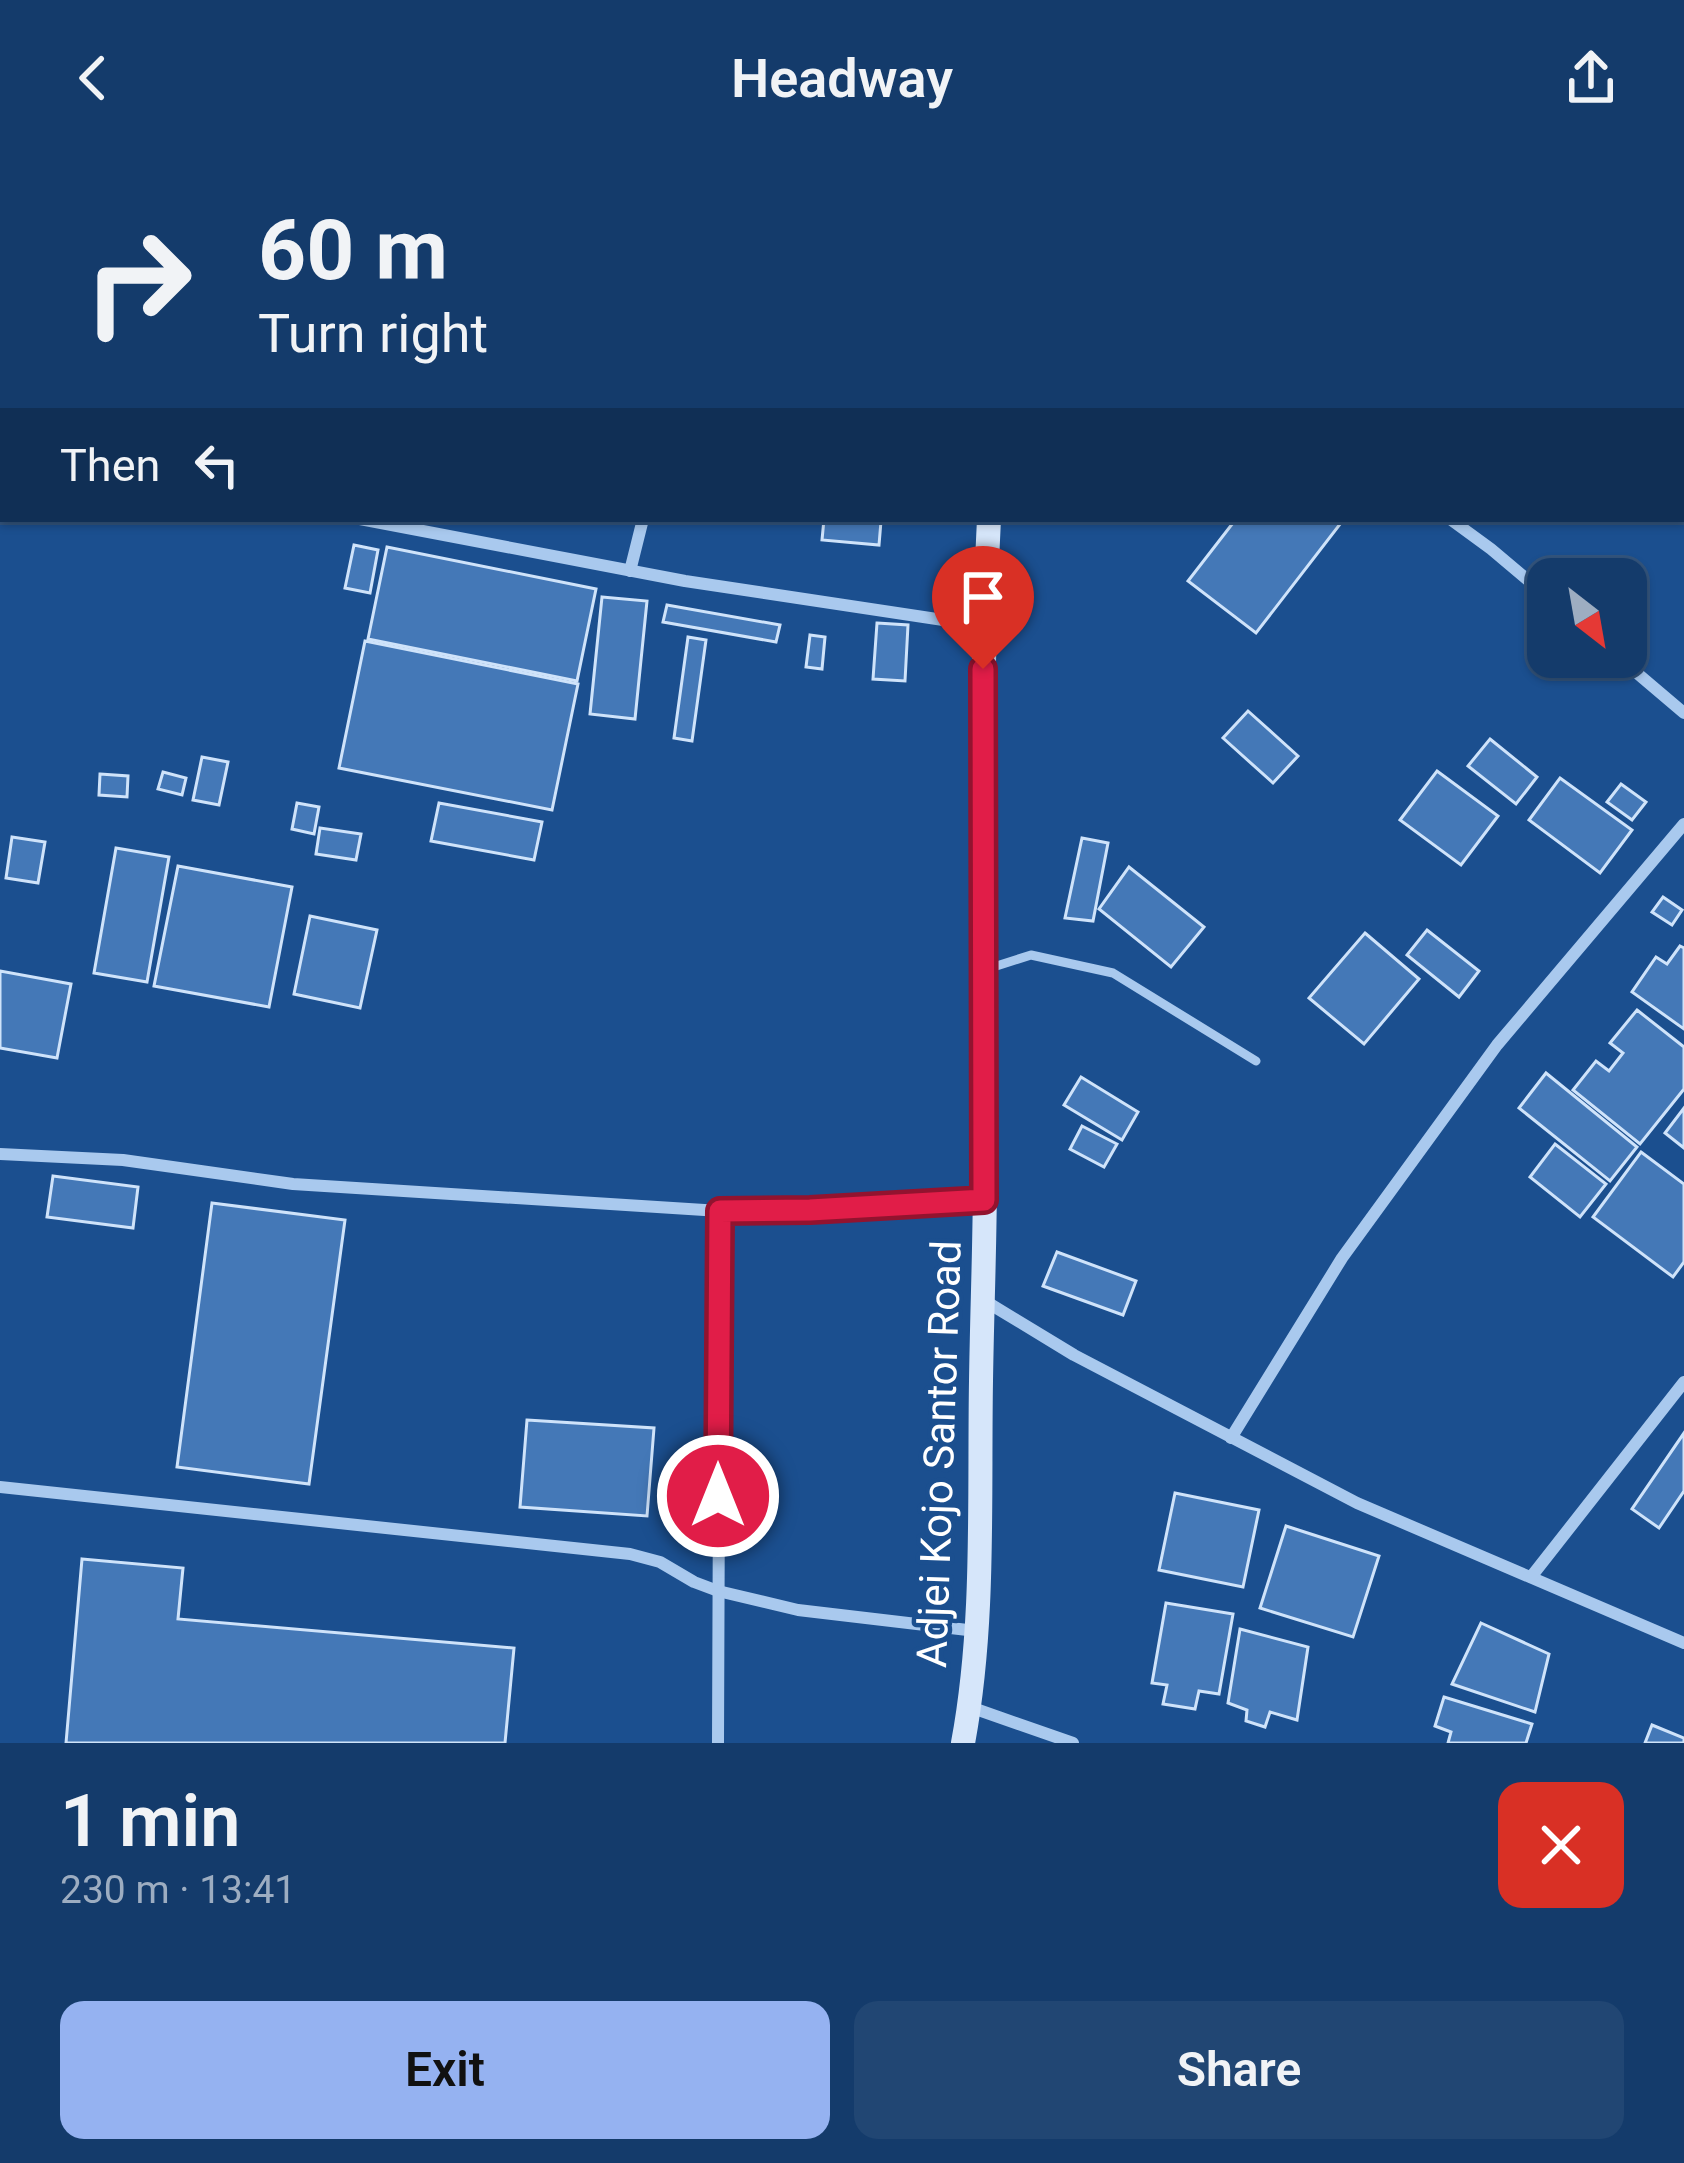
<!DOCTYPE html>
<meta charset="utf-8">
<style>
body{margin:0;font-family:Roboto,sans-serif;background:#214673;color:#f1f3f6;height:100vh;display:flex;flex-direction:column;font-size:45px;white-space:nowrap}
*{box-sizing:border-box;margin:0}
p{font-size:39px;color:#9dadc1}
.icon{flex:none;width:66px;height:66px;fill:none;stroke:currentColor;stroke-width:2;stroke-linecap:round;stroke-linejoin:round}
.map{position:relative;height:1587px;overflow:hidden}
.side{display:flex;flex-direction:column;background:#143b6b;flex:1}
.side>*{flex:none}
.hud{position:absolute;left:0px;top:0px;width:1686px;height:366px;box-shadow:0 3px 9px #0004,0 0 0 3px #33557e;background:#143b6b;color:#f1f3f6;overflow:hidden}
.needle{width:78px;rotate:149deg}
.controls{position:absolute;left:1527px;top:402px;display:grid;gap:24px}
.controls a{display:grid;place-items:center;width:120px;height:120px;border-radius:24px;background:#143b6b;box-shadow:0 3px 9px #0004,0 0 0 3px #33557e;font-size:60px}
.pin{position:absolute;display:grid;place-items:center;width:102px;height:102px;color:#fff;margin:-123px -51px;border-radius:50% 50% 50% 0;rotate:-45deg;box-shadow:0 0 12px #0007}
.pin .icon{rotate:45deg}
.me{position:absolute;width:132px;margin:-66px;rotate:0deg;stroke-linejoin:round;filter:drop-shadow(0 0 9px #0008)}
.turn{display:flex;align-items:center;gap:42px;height:252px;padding:0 60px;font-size:54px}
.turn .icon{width:156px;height:156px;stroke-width:2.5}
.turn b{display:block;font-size:84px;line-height:102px}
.then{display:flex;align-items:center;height:114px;padding:0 60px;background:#0003;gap:24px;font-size:45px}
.round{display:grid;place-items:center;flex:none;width:126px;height:126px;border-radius:24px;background:#214673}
.overview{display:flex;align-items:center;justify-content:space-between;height:204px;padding:0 60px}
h1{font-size:72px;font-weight:600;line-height:90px}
.primary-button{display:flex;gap:24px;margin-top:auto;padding:24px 60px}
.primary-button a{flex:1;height:138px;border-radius:24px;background:#95b2f1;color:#111;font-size:48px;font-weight:600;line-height:138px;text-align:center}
.primary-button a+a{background:#214673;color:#f1f3f6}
header{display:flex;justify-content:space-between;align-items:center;height:156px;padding:0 60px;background:#143b6b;font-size:54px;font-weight:600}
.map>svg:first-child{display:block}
</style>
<header><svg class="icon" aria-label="back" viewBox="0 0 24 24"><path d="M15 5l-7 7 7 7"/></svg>Headway<svg class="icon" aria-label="share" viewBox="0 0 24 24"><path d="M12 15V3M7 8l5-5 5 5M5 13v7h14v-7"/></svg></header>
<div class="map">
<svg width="1684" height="1587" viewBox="0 0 1684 1587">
<rect width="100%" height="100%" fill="#1b4f8f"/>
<g fill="#4478b7" stroke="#cfe3fa" stroke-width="3">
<path d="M824,363L881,365L879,389L822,384Z"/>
<path d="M1236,363H1344L1256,477L1188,425Z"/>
<path d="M354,389L378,394L370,437L345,432Z"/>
<path d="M387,391L596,433L577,525L368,483Z"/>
<path d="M602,441L647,445L635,563L590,558Z"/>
<path d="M667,449L780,469L776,486L663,466Z"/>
<path d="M877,467L908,469L905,525L873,523Z"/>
<path d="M810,479L825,481L822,513L806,511Z"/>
<path d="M688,481L706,484L692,585L674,582Z"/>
<path d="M365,485L578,528L552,654L339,612Z"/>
<path d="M1248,555L1298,600L1273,627L1223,582Z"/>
<path d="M1490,583L1537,621L1516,648L1468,610Z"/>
<path d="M202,601L228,606L219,649L193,644Z"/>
<path d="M1437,615L1498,660L1461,709L1400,664Z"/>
<path d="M163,616L186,622L182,639L158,633Z"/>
<path d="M100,618L128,620L127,641L99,639Z"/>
<path d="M1560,622L1632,674L1600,717L1529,664Z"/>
<path d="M1621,628L1646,646L1632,664L1607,646Z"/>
<path d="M297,647L319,651L314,678L292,673Z"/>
<path d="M439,647L542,666L534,704L431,685Z"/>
<path d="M320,672L361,678L356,704L316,698Z"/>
<path d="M12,681L45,686L38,727L6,722Z"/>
<path d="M1082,682L1108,687L1093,765L1065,762Z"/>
<path d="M116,692L169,701L147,826L94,817Z"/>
<path d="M178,710L292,731L269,851L154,830Z"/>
<path d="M1129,711L1204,771L1171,811L1099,753Z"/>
<path d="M1663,741L1682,754L1672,769L1652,756Z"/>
<path d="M310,760L377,774L360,852L294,838Z"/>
<path d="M1427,774L1479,815L1459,841L1407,799Z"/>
<path d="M1365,777L1419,823L1364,888L1309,842Z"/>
<path d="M1680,790L1684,792V873L1632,836L1656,801L1667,808Z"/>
<path d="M0,815L71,828L57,902L0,892Z"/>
<path d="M1637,854L1684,891V933L1640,988L1573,934L1596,905L1609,915L1623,897L1610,887Z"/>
<path d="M1546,917L1637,991L1610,1025L1519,952Z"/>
<path d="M1081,921L1138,956L1122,984L1064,949Z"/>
<path d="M1684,952V992L1665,977Z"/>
<path d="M1082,970L1117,988L1104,1011L1070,993Z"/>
<path d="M1555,988L1606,1028L1580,1061L1530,1021Z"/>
<path d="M1641,996L1684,1028V1106L1673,1121L1593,1061Z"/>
<path d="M53,1020L138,1031L133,1072L47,1061Z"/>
<path d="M212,1047L345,1064L309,1328L177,1311Z"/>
<path d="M1057,1096L1136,1125L1123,1159L1043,1130Z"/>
<path d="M527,1264L654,1272L647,1360L520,1351Z"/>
<path d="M1684,1277V1335L1659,1372L1632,1353Z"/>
<path d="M1175,1337L1259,1354L1243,1431L1159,1414Z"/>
<path d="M1286,1370L1379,1400L1353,1481L1260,1452Z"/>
<path d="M82,1403L183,1412L178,1463L514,1492L505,1587H66Z"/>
<path d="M1166,1447L1233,1458L1219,1538L1199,1535L1195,1553L1163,1548L1167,1529L1152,1527Z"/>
<path d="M1481,1467L1549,1498L1535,1556L1452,1528Z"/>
<path d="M1240,1473L1308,1491L1297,1564L1270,1556L1265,1571L1246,1565L1247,1554L1228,1547Z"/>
<path d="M1444,1541L1532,1568L1526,1587H1448L1451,1576L1435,1570Z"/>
<path d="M1652,1569L1684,1582V1587H1645Z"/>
</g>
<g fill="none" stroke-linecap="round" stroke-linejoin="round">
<path stroke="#a9c9ee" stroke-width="6" stroke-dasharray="6 9" stroke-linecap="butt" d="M0,118L3,119"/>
<path stroke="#a9c9ee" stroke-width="9" d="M984,814L1031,799L1113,817L1256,905"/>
<g stroke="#a9c9ee" stroke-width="12">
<path d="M320,0L335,3"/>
<path d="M1547,0L1551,3"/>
<path d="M748,3V0"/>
<path d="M1683,118L1684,119"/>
<path d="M0,294L3,295"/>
<path d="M360,363L685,425L983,470"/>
<path d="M1450,363L1491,393L1548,441"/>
<path d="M630,415L643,363"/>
<path d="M1618,501L1684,557"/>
<path d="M0,998L123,1004L293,1028L720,1055L810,1054L984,1044"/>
<path d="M985,1145L1074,1199L1357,1347L1684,1487"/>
<path d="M1231,1282L1342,1102L1497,889L1684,668"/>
<path d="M0,1331L630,1398L660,1406L694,1426L718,1435L798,1454L976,1475"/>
<path d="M1531,1421L1684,1226"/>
<path d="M970,1551L1073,1587"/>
<path d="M718,1587L720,1055"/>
</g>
<g stroke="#d6e6fa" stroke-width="24">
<path d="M1003,3V0"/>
<path d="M963,1587C985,1469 979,1345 981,1225C982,1155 985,1086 985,1016C984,798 978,581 989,363"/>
</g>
</g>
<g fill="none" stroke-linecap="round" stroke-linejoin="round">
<g stroke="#92132f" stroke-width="30">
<path id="route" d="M718,1340L720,1055L810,1054L984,1044L983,513"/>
</g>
<use href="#route" stroke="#e11d48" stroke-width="21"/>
</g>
<g text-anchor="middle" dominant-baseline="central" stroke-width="9" stroke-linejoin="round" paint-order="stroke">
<g font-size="42" fill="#fff" stroke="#1b4f8f">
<text transform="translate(939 1298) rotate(-88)">Adjei Kojo Santor Road</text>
</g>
</g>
</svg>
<div class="controls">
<a><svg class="needle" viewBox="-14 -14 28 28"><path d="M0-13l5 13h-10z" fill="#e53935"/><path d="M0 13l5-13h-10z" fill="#9dadc1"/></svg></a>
</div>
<div class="pin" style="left:983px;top:513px;background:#d93025"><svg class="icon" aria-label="arrive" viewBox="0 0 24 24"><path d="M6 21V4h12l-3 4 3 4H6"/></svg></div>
<svg class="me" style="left:718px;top:1340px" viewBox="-20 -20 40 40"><circle r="17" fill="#e11d48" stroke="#fff" stroke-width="3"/><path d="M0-11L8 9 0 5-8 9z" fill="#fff"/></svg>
<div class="hud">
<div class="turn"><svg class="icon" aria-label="right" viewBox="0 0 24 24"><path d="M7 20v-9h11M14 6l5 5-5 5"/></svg><div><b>60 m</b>Turn right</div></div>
<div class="then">Then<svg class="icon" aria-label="left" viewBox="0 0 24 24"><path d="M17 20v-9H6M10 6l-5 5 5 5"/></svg></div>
</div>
</div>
<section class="side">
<div class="overview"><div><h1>1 min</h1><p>230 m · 13:41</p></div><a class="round" style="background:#d93025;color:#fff"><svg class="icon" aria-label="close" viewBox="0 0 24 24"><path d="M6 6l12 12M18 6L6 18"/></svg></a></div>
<div class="primary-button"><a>Exit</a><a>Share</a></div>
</section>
